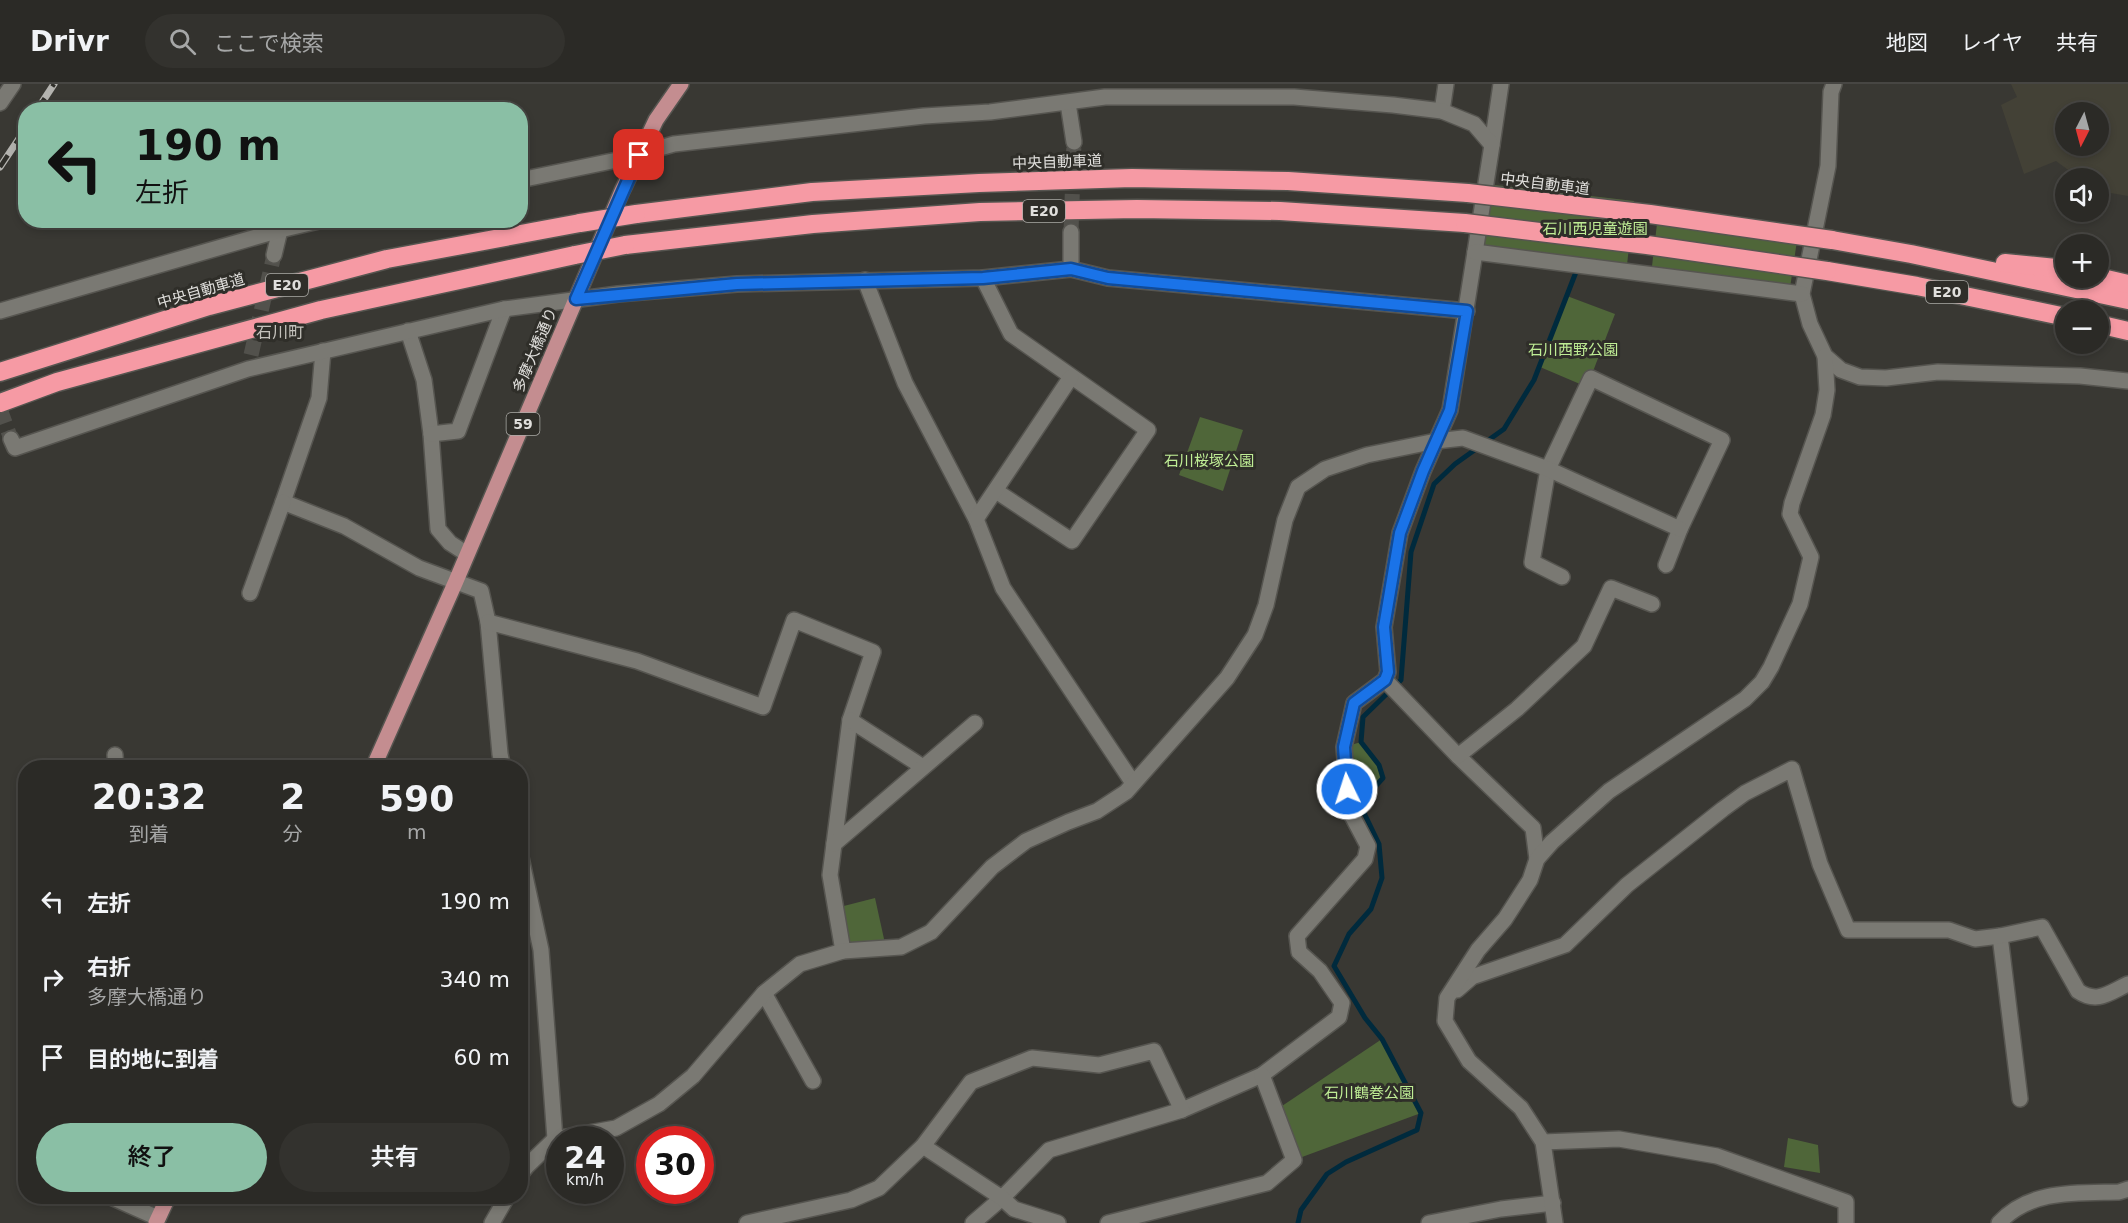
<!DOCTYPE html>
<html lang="ja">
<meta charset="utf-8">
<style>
body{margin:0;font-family:"DejaVu Sans","Noto Sans JP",sans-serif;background:#33322e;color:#f1f3f6;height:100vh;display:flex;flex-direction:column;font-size:22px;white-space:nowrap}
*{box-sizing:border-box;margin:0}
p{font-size:20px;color:#a6a7a7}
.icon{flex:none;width:33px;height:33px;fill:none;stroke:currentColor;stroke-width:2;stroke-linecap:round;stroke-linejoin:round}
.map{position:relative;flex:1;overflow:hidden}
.drawer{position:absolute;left:18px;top:676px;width:510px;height:444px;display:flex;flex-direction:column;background:#2b2a26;border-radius:24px;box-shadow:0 3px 9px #0003,0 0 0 2px #474643}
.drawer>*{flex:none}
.top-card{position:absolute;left:18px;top:18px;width:510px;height:126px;border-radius:24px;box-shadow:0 3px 9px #0003,0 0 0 2px #474643;background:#8abfa5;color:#111;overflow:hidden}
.needle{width:39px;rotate:186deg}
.tools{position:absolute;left:2055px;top:18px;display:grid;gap:12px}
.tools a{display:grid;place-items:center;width:54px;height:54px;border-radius:50%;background:#2b2a26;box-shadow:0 3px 9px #0003,0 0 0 2px #474643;font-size:30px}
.speed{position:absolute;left:546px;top:1042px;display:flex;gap:12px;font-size:30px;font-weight:700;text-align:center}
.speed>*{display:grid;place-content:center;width:78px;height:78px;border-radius:50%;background:#2b2a26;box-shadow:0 3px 9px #0003,0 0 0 2px #474643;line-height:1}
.speed small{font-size:15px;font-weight:400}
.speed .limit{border:9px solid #d22;background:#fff;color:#111}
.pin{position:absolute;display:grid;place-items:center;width:51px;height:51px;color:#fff;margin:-26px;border-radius:12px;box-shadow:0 3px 9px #0006}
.me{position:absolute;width:66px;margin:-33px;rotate:356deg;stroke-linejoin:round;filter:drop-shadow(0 0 4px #0008)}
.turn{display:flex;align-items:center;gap:21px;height:126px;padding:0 18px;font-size:27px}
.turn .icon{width:78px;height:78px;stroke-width:2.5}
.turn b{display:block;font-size:42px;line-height:51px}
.eta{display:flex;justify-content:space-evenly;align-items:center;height:102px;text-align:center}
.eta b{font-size:36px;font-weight:600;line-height:42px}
.action{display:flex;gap:12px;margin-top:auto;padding:12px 18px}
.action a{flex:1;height:69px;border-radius:36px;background:#8abfa5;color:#111;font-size:24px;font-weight:600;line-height:69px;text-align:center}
.action a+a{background:#33322e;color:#f1f3f6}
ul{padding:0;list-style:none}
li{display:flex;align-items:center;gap:18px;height:78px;padding:0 18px}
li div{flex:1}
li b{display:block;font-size:22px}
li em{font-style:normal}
header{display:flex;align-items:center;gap:36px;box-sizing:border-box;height:84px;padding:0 30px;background:#2b2a26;border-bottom:2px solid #474643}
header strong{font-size:28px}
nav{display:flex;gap:33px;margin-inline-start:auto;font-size:21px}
.search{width:420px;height:54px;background:#33322e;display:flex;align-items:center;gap:15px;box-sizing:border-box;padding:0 21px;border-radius:33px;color:#a6a7a7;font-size:22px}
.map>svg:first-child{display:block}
</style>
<header>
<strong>Drivr</strong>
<div class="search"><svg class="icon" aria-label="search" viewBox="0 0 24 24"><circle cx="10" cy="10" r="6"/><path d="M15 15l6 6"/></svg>ここで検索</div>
<nav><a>地図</a><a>レイヤ</a><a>共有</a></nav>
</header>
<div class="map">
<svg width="2128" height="1139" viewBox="0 0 2128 1139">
<rect width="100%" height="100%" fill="#393833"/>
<path fill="#434136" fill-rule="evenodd" d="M2011,0H2128V112L2099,107L2098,94H2079L2056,77L2024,90L2001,21L2017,13ZM2066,28H2098V62H2066Z"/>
<g fill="#4f6639">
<path d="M1495,101L1634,117L1627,181L1481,162Z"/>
<path d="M1659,123L1799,143L1790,204L1652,182Z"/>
<path d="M1567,212L1615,230L1587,303L1540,283Z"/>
<path d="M1200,333L1243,346L1223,407L1179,391Z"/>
<path d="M1361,658L1379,681L1383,694L1362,717L1349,726L1344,663Z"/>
<path d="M875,814L886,864L843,867L836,824Z"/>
<path d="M1382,955L1421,1029L1294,1076L1276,1026Z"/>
<path d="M1788,1054L1818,1061L1820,1089L1784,1083Z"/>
</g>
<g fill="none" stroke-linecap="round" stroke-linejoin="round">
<path stroke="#002a3d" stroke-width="5" d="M1298,1139L1301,1126L1327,1090L1346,1078L1417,1046L1421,1029L1382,955L1365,934L1334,882L1349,850L1371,825L1382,794L1379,760L1365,731L1362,717L1383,694L1379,681L1361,658L1363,633L1401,596L1411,468L1434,400L1455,380L1504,345L1534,296L1576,188"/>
<g stroke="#52514c" stroke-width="15" stroke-dasharray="15 8" stroke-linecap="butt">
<path d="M1071,148L1074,58"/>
<path d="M251,271L274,171"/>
<path d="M0,325L11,355"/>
</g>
<g stroke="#565550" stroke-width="18">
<g id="minor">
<path d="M1834,0L1831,8L1828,82L1802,210L1810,240L1825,272L1841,286L1860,293L1886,294L1938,288L2080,292L2128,297"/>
<path d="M0,19L13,0"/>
<path d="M1068,19L1074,58"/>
<path d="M1442,27L1446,0"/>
<path d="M1492,61L1501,0"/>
<path d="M520,96L617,76L674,60L924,32L990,28L1105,13H1294L1393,21L1442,27L1474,40L1492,61L1450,326L1423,387L1400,449L1384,543L1388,588L1385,596L1354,619L1344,663L1349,726L1368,762L1365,775L1297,852L1299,868L1320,887L1342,919L1339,933L1262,991L1182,1026L1049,1066L1002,1114L973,1139"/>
<path d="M1475,168L1802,210"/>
<path d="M274,171L280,146"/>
<path d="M1071,185V148"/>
<path d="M983,194L1011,250L1148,346L1072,457L996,407"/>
<path d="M865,196L905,299L976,435L1003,504L1133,699"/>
<path d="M0,227L280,146L323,136"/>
<path d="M408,247L424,296L431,350L438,445L450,459L467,470"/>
<path d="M323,267L319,314L283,418L344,442L419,484L481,507L488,538L500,670L503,684"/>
<path d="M431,350L458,347L504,225"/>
<path d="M11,355L15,364L248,285L504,225L618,210L737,200L983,194L1071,185L1108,194L1467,227"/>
<path d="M976,435L1071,293"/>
<path d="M1562,493L1532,478L1548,385L1591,294L1722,356L1680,445L1666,481"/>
<path d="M250,509L283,418"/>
<path d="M488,538L637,577L763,623L794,536L873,568L850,636L830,791L843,867"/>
<path d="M1385,596L1458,672L1533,744L1537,775"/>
<path d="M850,636L923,683"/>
<path d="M115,671L116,684"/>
<path d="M1458,672L1517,625L1584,562L1611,504L1652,520"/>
<path d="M834,760L975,639"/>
<path d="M520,769L541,866L555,1055"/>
<path d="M2000,852L2020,1015"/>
<path d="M1457,906L1472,893L1565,861L1627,801L1723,725L1745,709L1792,685L1820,780L1848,846H1949L1975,855L2000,852L2042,843L2078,907C2097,920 2109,909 2128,900"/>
<path d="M764,909L813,997"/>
<path d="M1543,1058L1619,1055L1717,1072L1846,1118V1139"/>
<path d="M923,1062L1002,1114L1014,1125L1058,1139"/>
<path d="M520,1091L527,1082L555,1055L616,1044L659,1020L693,992L764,909L800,880L843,867L901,863L931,848L992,783L1026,757L1068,738L1097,727L1126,708L1227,594L1255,551L1266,521L1285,436L1298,403L1325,385L1367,371L1436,357L1463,354L1548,385L1680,445"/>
<path d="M111,1113L158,1134"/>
<path d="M492,1139L507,1113"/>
<path d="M747,1139L851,1116L879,1104L923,1062L971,998L1032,974L1099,981L1154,967L1182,1026"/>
<path d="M1108,1139L1267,1099L1294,1076L1262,991"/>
<path d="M1429,1139L1501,1125L1553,1119"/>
<path d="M1555,1139L1543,1058L1521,1024L1469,977L1445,937L1447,914L1478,866L1505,835L1530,796L1537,775L1552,758L1609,707L1745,615L1762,598L1771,583L1800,520L1811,473L1790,430L1792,419L1823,331L1827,306L1825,272"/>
<path d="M1999,1139C2030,1105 2077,1109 2119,1108L2128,1105"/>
</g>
</g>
<g stroke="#565550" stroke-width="18">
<g id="major">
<path d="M373,684L456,497L622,107L656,36L681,0"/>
<path d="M156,1139L168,1113"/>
</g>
</g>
<g stroke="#565550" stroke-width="21">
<g id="highway">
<path d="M636,130L812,108L979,99L1132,94L1288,97L1468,109"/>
<path d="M1832,156L1911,170L2128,216"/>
<path d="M625,161L813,140L980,128L1137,125L1280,127L1465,139"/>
<path d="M2005,179L2066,185"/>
<path d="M1827,187L1917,202L2066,233"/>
<path d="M2098,193L2128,200"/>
<path d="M2098,240L2128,247"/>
<path d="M0,288L209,222L387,175L580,139"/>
<path d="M0,319L57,298L321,226L575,171"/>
</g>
</g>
<use href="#minor" stroke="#7a7973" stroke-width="15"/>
<use href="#major" stroke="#c48d90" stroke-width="15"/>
<use href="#highway" stroke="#f69aa4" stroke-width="18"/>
<g stroke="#b4b3af" stroke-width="7">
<g id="rail">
<path d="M37,26L54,0"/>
<path d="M0,83L26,44"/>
</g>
</g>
<use href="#rail" stroke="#2f2e29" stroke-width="4.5" stroke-dasharray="14" stroke-linecap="butt"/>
<g stroke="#565550" stroke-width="21" stroke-linecap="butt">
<g id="highway-bridge">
<path d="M1468,109L1650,130L1832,156"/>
<path d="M580,139L636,130"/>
<path d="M1465,139L1647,161L1827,187"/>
<path d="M575,171L625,161"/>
</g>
</g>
<use href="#highway-bridge" stroke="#f69aa4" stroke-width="18"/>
</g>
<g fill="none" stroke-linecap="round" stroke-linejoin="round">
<g stroke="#114b97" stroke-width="15">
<path id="route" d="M639,71L576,215L737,200L983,194L1071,185L1108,194L1467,227L1450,326L1423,387L1400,449L1384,543L1388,588L1385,596L1354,619L1344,663L1347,705"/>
</g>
<use href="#route" stroke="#1a73e8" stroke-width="10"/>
</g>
<g text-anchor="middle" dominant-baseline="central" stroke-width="6" stroke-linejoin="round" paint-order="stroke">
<g fill="#2f2e29" stroke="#abaaa6" stroke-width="1.5">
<rect x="1023" y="116" width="42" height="22" rx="4.5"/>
<rect x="266" y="190" width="42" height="22" rx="4.5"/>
<rect x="1926" y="197" width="42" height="22" rx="4.5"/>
<rect x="506.5" y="329" width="33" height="22" rx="4.5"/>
</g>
<g font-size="14" font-weight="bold" fill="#e0dfdc">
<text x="1044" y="127">E20</text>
<text x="287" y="201">E20</text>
<text x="1947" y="208">E20</text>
<text x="523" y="340">59</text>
</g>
<g font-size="15" fill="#e0dfdc" stroke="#2f2e29">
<text transform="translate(1057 78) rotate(-2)">中央自動車道</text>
<text transform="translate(1545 100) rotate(7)">中央自動車道</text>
<text transform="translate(201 207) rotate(-16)">中央自動車道</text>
<text transform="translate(535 266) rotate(-67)">多摩大橋通り</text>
</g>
<g font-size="15" fill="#bfed95" stroke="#2f2e29">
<text x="1595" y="145">石川西児童遊園</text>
<text x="1573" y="266">石川西野公園</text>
<text x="1209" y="377">石川桜塚公園</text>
<text x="1369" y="1009">石川鶴巻公園</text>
</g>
<g font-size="16" fill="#c4c2bc" stroke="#2f2e29">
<text x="280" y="248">石川町</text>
</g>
</g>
</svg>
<div class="tools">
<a><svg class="needle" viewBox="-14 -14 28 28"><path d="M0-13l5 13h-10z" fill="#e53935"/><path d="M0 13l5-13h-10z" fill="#a6a7a7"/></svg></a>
<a><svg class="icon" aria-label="sound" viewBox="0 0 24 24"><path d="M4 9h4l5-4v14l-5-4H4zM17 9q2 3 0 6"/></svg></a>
<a>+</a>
<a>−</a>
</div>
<div class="speed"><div>24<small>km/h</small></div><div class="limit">30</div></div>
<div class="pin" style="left:639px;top:71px;background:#d93025"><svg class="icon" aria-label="arrive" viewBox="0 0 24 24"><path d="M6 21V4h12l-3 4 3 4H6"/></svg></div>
<svg class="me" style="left:1347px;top:705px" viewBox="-20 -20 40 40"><circle r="17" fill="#1a73e8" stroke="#fff" stroke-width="3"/><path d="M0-11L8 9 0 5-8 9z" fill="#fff"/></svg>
<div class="top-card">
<div class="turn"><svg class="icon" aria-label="left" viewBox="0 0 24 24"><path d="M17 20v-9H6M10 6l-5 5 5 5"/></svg><div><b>190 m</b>左折</div></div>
</div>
<section class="drawer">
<div class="eta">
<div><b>20:32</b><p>到着</p></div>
<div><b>2</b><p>分</p></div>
<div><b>590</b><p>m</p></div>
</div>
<ul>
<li><svg class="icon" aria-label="left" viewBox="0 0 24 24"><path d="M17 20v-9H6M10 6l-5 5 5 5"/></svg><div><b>左折</b></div><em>190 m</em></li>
<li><svg class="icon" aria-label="right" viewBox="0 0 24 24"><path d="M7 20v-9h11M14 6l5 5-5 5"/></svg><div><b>右折</b><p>多摩大橋通り</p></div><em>340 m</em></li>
<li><svg class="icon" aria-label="arrive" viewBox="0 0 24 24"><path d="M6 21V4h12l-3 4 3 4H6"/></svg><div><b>目的地に到着</b></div><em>60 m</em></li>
</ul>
<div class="action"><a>終了</a><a>共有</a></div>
</section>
</div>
